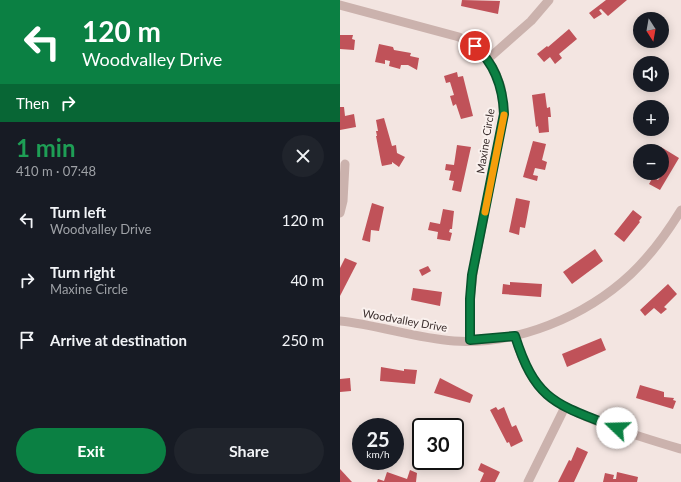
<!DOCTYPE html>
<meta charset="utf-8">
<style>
body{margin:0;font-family:Lato,sans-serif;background:#20242c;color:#f1f3f6;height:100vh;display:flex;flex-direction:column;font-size:15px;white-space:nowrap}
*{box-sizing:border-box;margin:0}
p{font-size:13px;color:#9ea1a6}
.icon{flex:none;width:22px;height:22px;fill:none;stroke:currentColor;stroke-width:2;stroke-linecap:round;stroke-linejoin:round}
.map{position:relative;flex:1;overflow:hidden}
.drawer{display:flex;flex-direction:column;background:#171b24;width:340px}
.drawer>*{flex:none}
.hud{background:#0b8043;color:#fff;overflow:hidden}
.needle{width:26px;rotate:169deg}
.buttons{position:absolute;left:293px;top:12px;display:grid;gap:8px}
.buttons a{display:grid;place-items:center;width:36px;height:36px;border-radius:50%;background:#171b24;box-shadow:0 2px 10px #0003;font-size:20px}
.speed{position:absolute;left:12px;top:418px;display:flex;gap:8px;font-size:20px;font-weight:700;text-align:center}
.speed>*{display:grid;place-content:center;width:52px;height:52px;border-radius:50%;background:#171b24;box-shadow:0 2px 10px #0003;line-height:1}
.speed small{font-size:10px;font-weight:400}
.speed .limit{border:2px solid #111;border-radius:6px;background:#fff;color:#111}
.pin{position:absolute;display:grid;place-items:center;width:34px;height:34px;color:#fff;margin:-17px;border:2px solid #fff;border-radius:50%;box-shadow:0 1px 4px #0007}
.me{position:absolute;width:44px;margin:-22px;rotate:291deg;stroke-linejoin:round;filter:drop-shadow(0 0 3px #0008)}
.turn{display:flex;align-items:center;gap:14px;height:84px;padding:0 16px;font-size:18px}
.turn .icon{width:52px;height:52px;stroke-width:2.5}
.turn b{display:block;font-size:28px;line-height:34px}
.then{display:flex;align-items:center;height:38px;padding:0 16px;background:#0003;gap:8px;font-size:15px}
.round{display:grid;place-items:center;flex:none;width:42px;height:42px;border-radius:21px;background:#20242c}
.overview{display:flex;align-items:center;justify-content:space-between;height:68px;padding:0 16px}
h1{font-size:24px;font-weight:700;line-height:30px;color:#1e9e55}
.primary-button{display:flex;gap:8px;margin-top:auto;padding:8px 16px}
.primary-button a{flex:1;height:46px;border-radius:24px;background:#0b8043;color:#fff;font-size:16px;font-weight:700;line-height:46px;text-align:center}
.primary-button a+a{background:#20242c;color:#f1f3f6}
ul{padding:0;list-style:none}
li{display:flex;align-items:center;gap:12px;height:60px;padding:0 16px}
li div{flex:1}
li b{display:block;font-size:15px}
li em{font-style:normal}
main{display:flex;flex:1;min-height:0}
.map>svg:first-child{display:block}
</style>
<main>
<section class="drawer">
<div class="hud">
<div class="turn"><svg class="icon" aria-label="left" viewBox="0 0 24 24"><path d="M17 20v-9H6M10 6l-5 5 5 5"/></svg><div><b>120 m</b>Woodvalley Drive</div></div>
<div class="then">Then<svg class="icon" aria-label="right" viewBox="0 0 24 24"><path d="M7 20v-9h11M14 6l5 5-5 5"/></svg></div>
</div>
<div class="overview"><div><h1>1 min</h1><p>410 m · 07:48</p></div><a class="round"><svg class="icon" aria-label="close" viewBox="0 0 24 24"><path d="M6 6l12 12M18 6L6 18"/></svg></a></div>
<ul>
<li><svg class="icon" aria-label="left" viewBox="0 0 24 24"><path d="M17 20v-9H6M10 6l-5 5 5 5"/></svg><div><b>Turn left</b><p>Woodvalley Drive</p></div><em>120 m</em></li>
<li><svg class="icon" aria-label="right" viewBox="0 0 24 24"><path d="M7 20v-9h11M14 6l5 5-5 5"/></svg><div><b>Turn right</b><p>Maxine Circle</p></div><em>40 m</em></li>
<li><svg class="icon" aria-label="arrive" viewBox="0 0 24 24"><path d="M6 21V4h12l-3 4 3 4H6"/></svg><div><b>Arrive at destination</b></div><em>250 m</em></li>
</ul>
<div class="primary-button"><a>Exit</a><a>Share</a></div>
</section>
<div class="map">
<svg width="341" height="482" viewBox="0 0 341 482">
<rect width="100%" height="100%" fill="#f3e5e1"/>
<g fill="#c05259">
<path d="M122,0L160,1L158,14L121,6Z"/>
<path d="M266,0H287L268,16L261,9L259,10L262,14L254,19L249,13Z"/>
<path d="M229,29L237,39L219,54L222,58L215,64L210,57L204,62L197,54L207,46L208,47Z"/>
<path d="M0,35H13L12,39L15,40L14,50L0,49Z"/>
<path d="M39,44L53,47L54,50L71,53L70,56L79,58L77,70L68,65H61L60,69L49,66L50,61L45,60V64L35,62Z"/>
<path d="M117,72L118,77L123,76L133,116L121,119L116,104L113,106L110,96L114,95L110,82L106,83L104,76Z"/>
<path d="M205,93L207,108L210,107L211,117H208L209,132L199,133L198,126L196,127L192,95Z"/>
<path d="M0,107H4L5,116L14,114L16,127L0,130Z"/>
<path d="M44,118L52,146L56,145L57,153L65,157L59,167L52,162V164L42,166L41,162L36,136H37L36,131H38L36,120Z"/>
<path d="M193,141L206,144L202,160L207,162L205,170L195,168L193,175L198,176L197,181L183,177Z"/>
<path d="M117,145L131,147L121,192L112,190L114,181L109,180L111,171L105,170L106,164L114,165Z"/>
<path d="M321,147L339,158L320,190L309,184L313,177L318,180L321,176L315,173H322L324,159L322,151H319Z"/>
<path d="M176,198L190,201L185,228L180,227L179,235L169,232Z"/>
<path d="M32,203L44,207L39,231L31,230L30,242L22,240Z"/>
<path d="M103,209L114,211L112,229H110L109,232L112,233L110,241L97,239L98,232L88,230L90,222L100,224Z"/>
<path d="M293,210L302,217L299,221L300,222L284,242L274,234Z"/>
<path d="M255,249L263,261L232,284L223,272Z"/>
<path d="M5,258L17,263L0,296V268Z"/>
<path d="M88,266L91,271L82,276L79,270Z"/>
<path d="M170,282L202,284L201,297L162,294L163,284L170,285Z"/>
<path d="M328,284L337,294L324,307L327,309L321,314L314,308L305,316L300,310Z"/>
<path d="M73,288L102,292L100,306L71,300Z"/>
<path d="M261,338L266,350L227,367L222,354Z"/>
<path d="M41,367L64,371V369L77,370L75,384L40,381Z"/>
<path d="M10,378L11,391L0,392V379Z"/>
<path d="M100,378L133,395L130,403L94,393Z"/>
<path d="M300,385L324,392V397L334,398L333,400L336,401L333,409L296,398Z"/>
<path d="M156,407L158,410L164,407L172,427L176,425L183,441L171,447L169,442L167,443L150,410Z"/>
<path d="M237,447L248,452L234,482H218L229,460L231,461Z"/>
<path d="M141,463L160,472L155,482H140L144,473L138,470Z"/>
<path d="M0,469L12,482H0Z"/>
<path d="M70,470L77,473L76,482H37L38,479L44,481L47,472L67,479Z"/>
<path d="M277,472L298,477L297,482H263L265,473L274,475L273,479H276Z"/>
</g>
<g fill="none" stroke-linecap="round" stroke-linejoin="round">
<g stroke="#cbb2ad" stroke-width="9">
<path d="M0,5L119,37L141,51L148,59L156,74L161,87L164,114L134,267L130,299V340"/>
<path d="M148,59L191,21L209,0"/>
<path d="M0,213L3,201L5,164"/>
<path d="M0,321C38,325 75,338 114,341C177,345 245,317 291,274C311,255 327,233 341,210"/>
<path d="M175,336C181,356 188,376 204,392C228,416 307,439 341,449"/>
<path d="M188,482L225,407"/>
</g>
</g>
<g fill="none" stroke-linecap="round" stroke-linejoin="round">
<g stroke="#07532c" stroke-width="10">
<path id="route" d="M135,46C155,64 163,87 164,114L132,275L130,299V340L175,336C196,402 216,404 277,428"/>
</g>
<use href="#route" stroke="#0b8043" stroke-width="7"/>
<path stroke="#f59e0b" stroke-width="7" d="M145,212L164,115"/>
</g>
<g text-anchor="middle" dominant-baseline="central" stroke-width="4" stroke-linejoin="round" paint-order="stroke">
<g font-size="11" fill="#392c2b" stroke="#faf1ee">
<text transform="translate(145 141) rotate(-81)">Maxine Circle</text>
<text transform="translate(65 320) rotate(10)">Woodvalley Drive</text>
</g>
</g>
</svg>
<div class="buttons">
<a><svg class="needle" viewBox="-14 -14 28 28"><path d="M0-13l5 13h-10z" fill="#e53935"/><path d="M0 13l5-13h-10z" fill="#9ea1a6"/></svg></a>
<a><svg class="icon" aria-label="sound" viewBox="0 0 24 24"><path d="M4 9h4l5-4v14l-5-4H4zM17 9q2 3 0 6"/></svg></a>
<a>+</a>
<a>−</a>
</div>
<div class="speed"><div>25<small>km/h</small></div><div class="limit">30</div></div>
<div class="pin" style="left:135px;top:46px;background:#d93025"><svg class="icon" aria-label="arrive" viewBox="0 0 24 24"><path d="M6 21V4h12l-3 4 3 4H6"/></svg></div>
<svg class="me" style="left:277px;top:428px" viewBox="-20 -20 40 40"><circle r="19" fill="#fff"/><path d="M0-13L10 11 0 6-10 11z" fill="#0b8043"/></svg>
</div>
</main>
